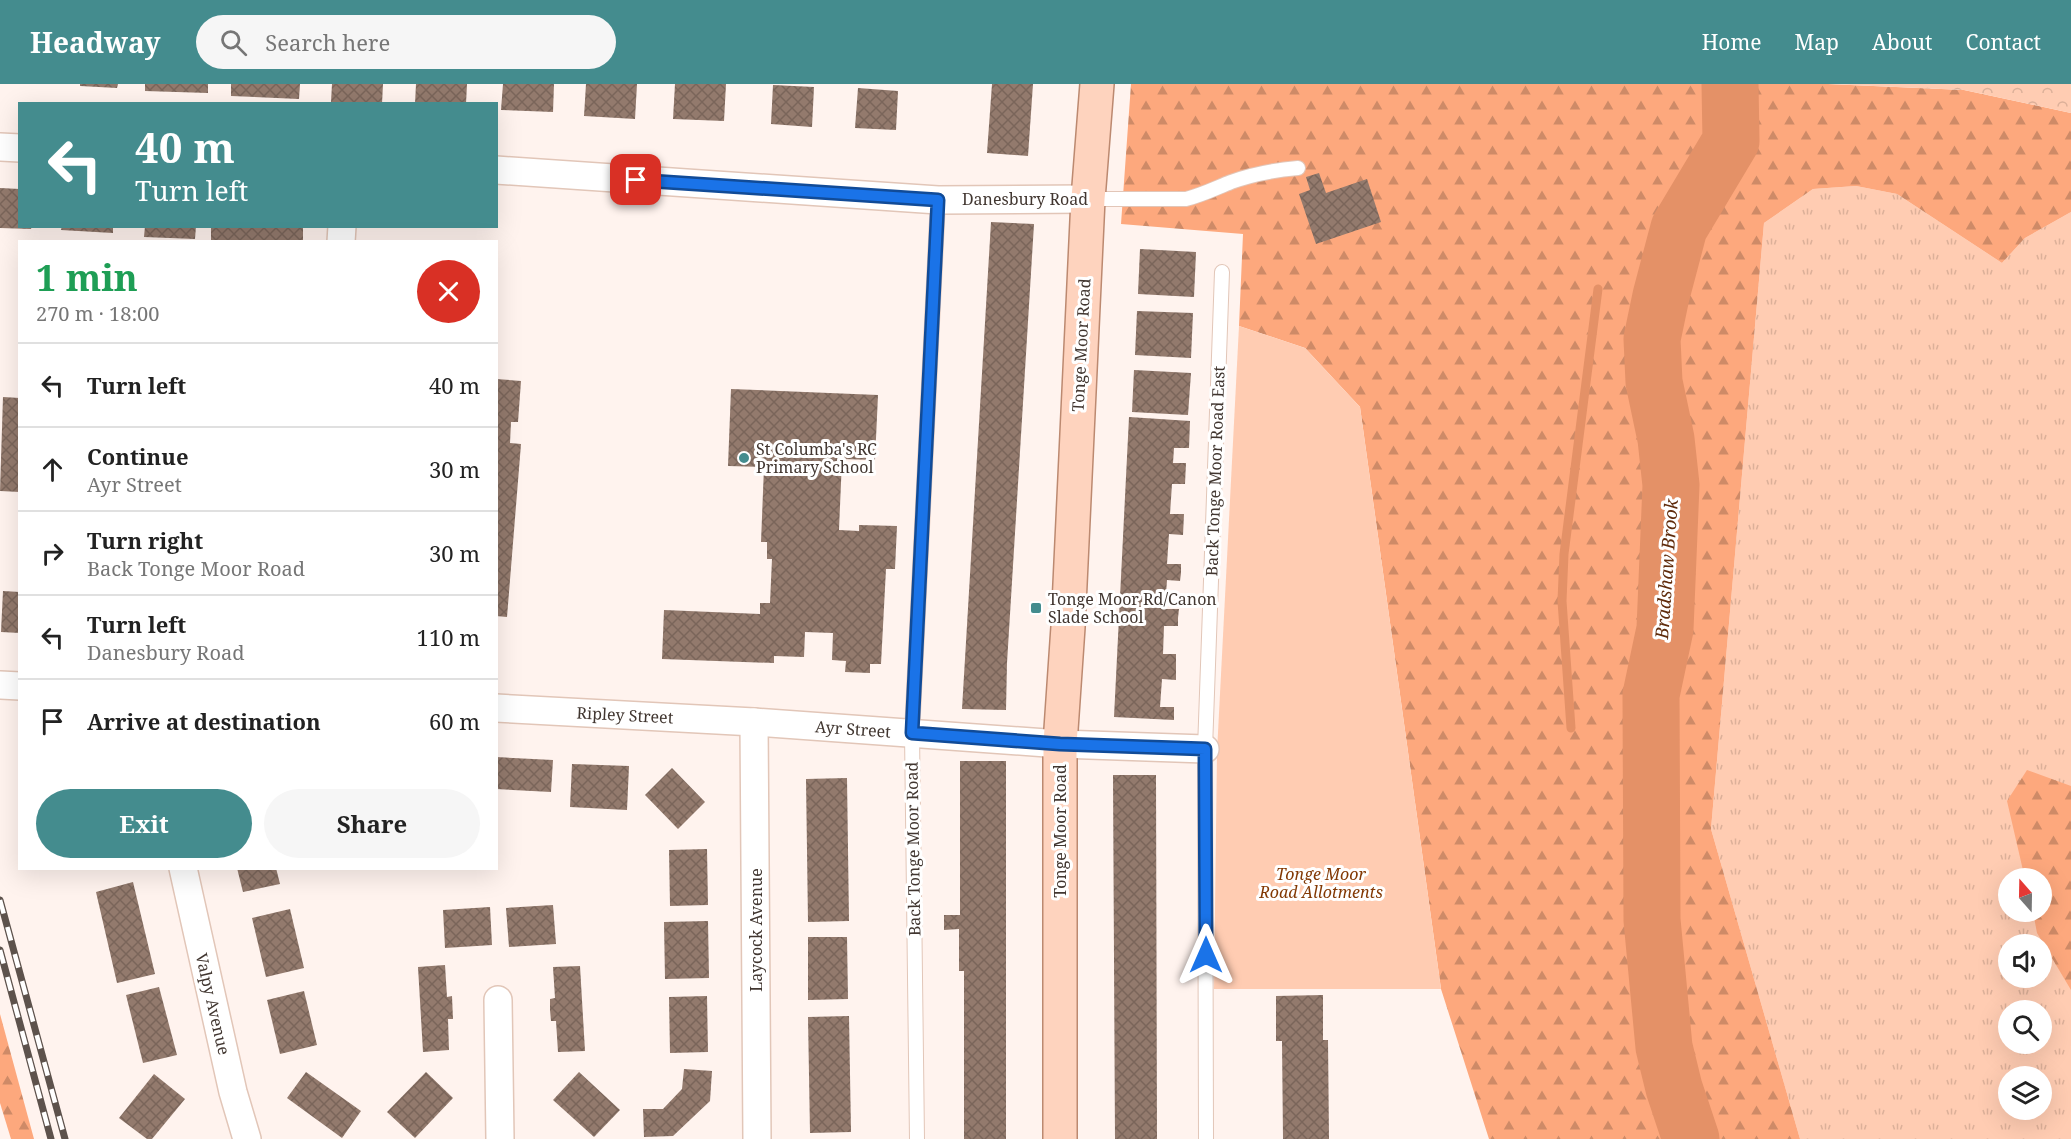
<!DOCTYPE html>
<meta charset="utf-8">
<style>
body{margin:0;font-family:"Noto Serif",serif;background:#f6f6f6;color:#222;height:100vh;display:flex;flex-direction:column;font-size:22px;white-space:nowrap}
*{box-sizing:border-box;margin:0}
p{font-size:20px;color:#767676}
.icon{flex:none;width:33px;height:33px;fill:none;stroke:currentColor;stroke-width:2;stroke-linecap:round;stroke-linejoin:round}
.map{position:relative;flex:1;overflow:hidden}
.details{position:absolute;left:18px;top:156px;width:480px;height:630px;display:flex;flex-direction:column;background:#fff;border-radius:0px;box-shadow:0 6px 24px #0002}
.details>*{flex:none}
.hud{position:absolute;left:18px;top:18px;width:480px;height:126px;border-radius:0px;box-shadow:0 6px 24px #0002;background:#448c8e;color:#fff;overflow:hidden}
.needle{width:39px;rotate:340deg}
.buttons{position:absolute;left:1998px;top:784px;display:grid;gap:12px}
.buttons a{display:grid;place-items:center;width:54px;height:54px;border-radius:50%;background:#fff;box-shadow:0 6px 24px #0002;font-size:30px}
.pin{position:absolute;display:grid;place-items:center;width:51px;height:51px;color:#fff;margin:-26px;border-radius:12px;box-shadow:0 3px 9px #0006}
.me{position:absolute;width:66px;margin:-33px;rotate:0deg;stroke-linejoin:round;filter:drop-shadow(0 0 4px #0008)}
.turn{display:flex;align-items:center;gap:21px;height:126px;padding:0 18px;font-size:27px}
.turn .icon{width:78px;height:78px;stroke-width:2.5}
.turn b{display:block;font-size:42px;line-height:51px}
.round{display:grid;place-items:center;flex:none;width:63px;height:63px;border-radius:32px;background:#f6f6f6}
.head{display:flex;align-items:center;justify-content:space-between;height:102px;padding:0 18px}
h1{font-size:36px;font-weight:700;line-height:45px;color:#1e9e55}
.primary-button{display:flex;gap:12px;margin-top:auto;padding:12px 18px}
.primary-button a{flex:1;height:69px;border-radius:36px;background:#448c8e;color:#fff;font-size:24px;font-weight:700;line-height:69px;text-align:center}
.primary-button a+a{background:#f6f6f6;color:#222}
ul{padding:0;list-style:none}
li{display:flex;align-items:center;gap:18px;height:84px;padding:0 18px;border-top:2px solid #e0e0e0}
li div{flex:1}
li b{display:block;font-size:22px}
li em{font-style:normal}
header{display:flex;align-items:center;gap:36px;box-sizing:border-box;height:84px;padding:0 30px;background:#448c8e;color:#fff}
header strong{font-size:28px}
nav{display:flex;gap:33px;margin-inline-start:auto;font-size:21px}
.search{width:420px;height:54px;background:#f6f6f6;display:flex;align-items:center;gap:15px;box-sizing:border-box;padding:0 21px;border-radius:33px;color:#767676;font-size:22px}
.map>svg:first-child{display:block}
</style>
<header>
<strong>Headway</strong>
<div class="search"><svg class="icon" aria-label="search" viewBox="0 0 24 24"><circle cx="10" cy="10" r="6"/><path d="M15 15l6 6"/></svg>Search here</div>
<nav><a>Home</a><a>Map</a><a>About</a><a>Contact</a></nav>
</header>
<div class="map">
<svg width="2071" height="1055" viewBox="0 0 2071 1055">
<defs>
<pattern id="grass-tufts" width="24" height="20" patternUnits="userSpaceOnUse" patternTransform="scale(1.5)"><rect width="24" height="20" fill="#ffccb2"/><path d="M3 7l-1-3M5 7V3M7 7l1-3M15 17l-1-3M17 17v-4M19 17l1-3" fill="none" stroke="#dcb099"/></pattern>
<pattern id="forest-firs" width="22" height="20" patternUnits="userSpaceOnUse" patternTransform="scale(1.5)"><rect width="22" height="20" fill="#fda87d"/><path d="M5 1l3.5 6h-7zM16 11l3.5 6h-7z" fill="#ce8a67"/></pattern>
<pattern id="park-crowns" width="20" height="18" patternUnits="userSpaceOnUse" patternTransform="scale(1.5)"><rect width="20" height="18" fill="#ffccb2"/><path d="M2 6a3 3 0 1 1 6 0M12 15a3 3 0 1 1 6 0" fill="none" stroke="#dcb099"/></pattern>
<pattern id="building-cross-hatch" width="8" height="8" patternUnits="userSpaceOnUse" patternTransform="scale(1.5)"><rect width="8" height="8" fill="#937a6d"/><path d="M0 0l8 8M0 8l8-8" fill="none" stroke="#7a655a"/></pattern>
</defs>
<rect width="100%" height="100%" fill="#fff3ee"/>
<path fill="url(#grass-tufts)" fill-rule="evenodd" d="M1856,102L1897,110L2002,179L2025,154L2071,128V1055H1800L1711,745L1764,139L1813,105ZM2008,795H2042V828H2008ZM2008,861H2042V894H2008ZM2008,927H2042V960H2008ZM2008,993H2042V1026H2008Z"/>
<g fill="url(#forest-firs)">
<path d="M1131,0H1828L1964,6L2071,29V128L2025,154L2002,179L1897,110L1856,102L1813,105L1764,139L1711,745L1800,1055H1489L1441,905L1360,323L1305,264L1239,242L1243,150L1121,140Z"/>
<path d="M2027,686L2071,702V906L2037,849L2033,828H2042V795H2025L2007,717Z"/>
<path d="M0,930L34,1055H11L0,1019Z"/>
</g>
<path fill="url(#park-crowns)" d="M1828,0H2071V29L1964,6Z"/>
<path fill="#ffccb2" d="M1239,242L1305,264L1360,323L1441,905H1214L1217,668Z"/>
<g fill="none" stroke-linecap="round" stroke-linejoin="round">
<path stroke="#e49167" stroke-width="9" d="M1571,644L1562,517L1564,470L1598,205"/>
<path stroke="#e49167" stroke-width="57" d="M1691,1055L1674,1004L1664,963L1652,836L1651,611L1665,545L1671,401L1666,355L1654,298L1652,255L1661,212L1679,144L1731,57L1730,0"/>
</g>
<g fill="url(#building-cross-hatch)">
<path d="M80,0H118L117,4L80,2Z"/>
<path d="M145,0H208V9L145,7Z"/>
<path d="M231,0H300L299,15L231,12Z"/>
<path d="M332,0H383L382,20L331,18Z"/>
<path d="M416,0H467L466,20H415Z"/>
<path d="M503,0H554L553,28L501,26Z"/>
<path d="M586,0H637L635,35L584,32Z"/>
<path d="M675,0H726L724,37L673,35Z"/>
<path d="M992,0H1033L1028,72L987,69Z"/>
<path d="M773,1L814,3L812,43L771,40Z"/>
<path d="M858,4L898,7L896,46L855,44Z"/>
<path d="M1319,89L1326,109L1367,95L1381,138L1316,160L1299,110L1310,106L1306,93Z"/>
<path d="M0,104L20,105V142H32L31,145L0,144Z"/>
<path d="M991,138L1034,140L1007,579L1006,626L962,625Z"/>
<path d="M62,142H113V149L61,146Z"/>
<path d="M145,142H196L195,155L144,153Z"/>
<rect x="211" y="142" width="92" height="16"/>
<path d="M1140,165L1196,168L1194,213L1138,210Z"/>
<path d="M1137,227L1193,229L1191,274L1135,271Z"/>
<path d="M1134,286L1191,289L1188,331L1132,328Z"/>
<path d="M496,295L521,297L518,338H511L510,359L521,360L507,533L496,532Z"/>
<path d="M731,305L878,311L875,376L842,375L839,446L859,447V441L897,442L895,485H886L881,580H870V589L845,588L846,577L832,576L833,549L805,548L804,573L774,572V579L662,575L664,526L760,530V519H770L772,475H767V458H761L764,383L728,382Z"/>
<path d="M3,313L20,314V408L0,407Z"/>
<path d="M1129,333L1190,337L1189,364H1174L1173,379H1186L1185,400H1172L1170,430H1184L1183,451L1169,450L1167,480H1181V489L1180,497L1167,496L1165,525H1179L1178,534V542H1164L1163,570H1176V596L1162,595L1160,623H1174V636L1114,633Z"/>
<path d="M3,507L20,508V549L1,548Z"/>
<path d="M496,673L553,676L551,708L496,705Z"/>
<path d="M960,677H1006V1055H964V887H959V845L944,846V831H960Z"/>
<path d="M572,680L629,682L627,726L570,723Z"/>
<path d="M672,684L705,718L678,745L645,711Z"/>
<path d="M1113,691H1156L1157,1055H1115Z"/>
<path d="M847,694L849,837L808,838L806,695Z"/>
<path d="M707,765L708,821L670,822L669,766Z"/>
<path d="M237,784H276L280,800L243,808Z"/>
<path d="M133,798L155,890L117,899L96,808Z"/>
<path d="M553,821L556,860L509,863L506,824Z"/>
<path d="M490,823L492,861L445,864L443,826Z"/>
<path d="M290,825L304,884L266,893L252,834Z"/>
<path d="M708,837L709,894L665,895L664,838Z"/>
<path d="M808,853H847L848,915L808,916Z"/>
<path d="M445,881L447,913L452,912L453,935H448L449,966L423,968L418,883Z"/>
<path d="M580,882L585,967L558,968L556,937H551L550,926V915L555,914L553,883Z"/>
<path d="M159,903L177,971L143,979L126,911Z"/>
<path d="M304,907L317,961L280,970L267,916Z"/>
<path d="M1323,911V956H1328L1329,1055H1283L1282,957H1276V912Z"/>
<path d="M707,912L708,968L670,969L669,913Z"/>
<path d="M849,932L851,1048L810,1049L808,933Z"/>
<path d="M684,985L712,987L710,1017L673,1052L644,1053L643,1025H663L682,1005Z"/>
<path d="M306,988L361,1027L342,1054L287,1014Z"/>
<path d="M426,988L453,1014L415,1054L387,1028Z"/>
<path d="M579,988L620,1026L594,1053L553,1016Z"/>
<path d="M154,990L185,1015L152,1055H147L119,1034Z"/>
</g>
<g fill="none" stroke-linecap="round" stroke-linejoin="round">
<g stroke="#e2c6b8" stroke-width="16">
<g id="lane">
<path d="M1088,115H1186C1202,111 1216,104 1231,98C1253,90 1275,86 1298,84"/>
<path d="M917,1055L912,649L938,116"/>
<path d="M1206,1055L1205,665L1222,188"/>
</g>
</g>
<g stroke="#e2c6b8" stroke-width="30">
<g id="street">
<path d="M0,63L20,64"/>
<path d="M496,86L938,116L1088,115"/>
<path d="M341,158L342,142"/>
<path d="M0,601L20,602"/>
<path d="M496,624L754,638L1060,660L1205,665"/>
<path d="M754,638L757,1055"/>
<path d="M183,784L233,1008L247,1055"/>
<path d="M498,916L500,1055"/>
</g>
</g>
<g stroke="#bc8970" stroke-width="36">
<path id="primary" d="M1060,1055V660L1068,543L1088,115L1097,0"/>
</g>
<use href="#lane" stroke="#fff" stroke-width="14"/>
<use href="#street" stroke="#fff" stroke-width="27"/>
<use href="#primary" stroke="#fed3be" stroke-width="33"/>
<g stroke="#5d524c" stroke-width="7">
<g id="rail">
<path d="M0,816L65,1055"/>
<path d="M0,866L51,1055"/>
</g>
</g>
<use href="#rail" stroke="#fff" stroke-width="4.5" stroke-dasharray="14" stroke-linecap="butt"/>
</g>
<g fill="none" stroke-linecap="round" stroke-linejoin="round">
<g stroke="#114b97" stroke-width="15">
<path id="route" d="M636,96L938,116L912,649L1060,660L1205,665L1206,871"/>
</g>
<use href="#route" stroke="#1a73e8" stroke-width="10"/>
</g>
<g fill="#448c8e" stroke="#fff" stroke-width="2">
<circle cx="744" cy="374" r="6"/>
<rect x="1030" y="518" width="12" height="12" rx="3"/>
</g>
<g text-anchor="middle" dominant-baseline="central" stroke-width="6" stroke-linejoin="round" paint-order="stroke">
<g font-size="16" fill="#413630" stroke="#fff">
<text x="1025" y="115">Danesbury Road</text>
<text transform="translate(1081 261) rotate(-87)">Tonge Moor Road</text>
<text transform="translate(1215 387) rotate(-88)">Back Tonge Moor Road East</text>
<text transform="translate(625 631) rotate(3)">Ripley Street</text>
<text transform="translate(853 645) rotate(4)">Ayr Street</text>
<text transform="translate(1060 747) rotate(-90)">Tonge Moor Road</text>
<text transform="translate(913 765) rotate(-91)">Back Tonge Moor Road</text>
<text transform="translate(756 846) rotate(-90)">Laycock Avenue</text>
<text transform="translate(213 920) rotate(77)">Valpy Avenue</text>
</g>
<g font-size="16" fill="#413630" stroke="#fff" text-anchor="start">
<text x="756" y="365">St Columba's RC<tspan x="756" dy="18">Primary School</tspan></text>
<text x="1048" y="515">Tonge Moor Rd/Canon<tspan x="1048" dy="18">Slade School</tspan></text>
</g>
<g font-size="16" font-style="italic" fill="#823803" stroke="#fff">
<text x="1321" y="790">Tonge Moor<tspan x="1321" dy="18">Road Allotments</tspan></text>
</g>
<g font-size="18" font-style="italic" fill="#602c0c" stroke="#fff">
<text transform="translate(1666 485) rotate(-86)">Bradshaw Brook</text>
</g>
</g>
</svg>
<div class="buttons">
<a><svg class="needle" viewBox="-14 -14 28 28"><path d="M0-13l5 13h-10z" fill="#e53935"/><path d="M0 13l5-13h-10z" fill="#767676"/></svg></a>
<a><svg class="icon" aria-label="sound" viewBox="0 0 24 24"><path d="M4 9h4l5-4v14l-5-4H4zM17 9q2 3 0 6"/></svg></a>
<a><svg class="icon" aria-label="search" viewBox="0 0 24 24"><circle cx="10" cy="10" r="6"/><path d="M15 15l6 6"/></svg></a>
<a><svg class="icon" aria-label="layers" viewBox="0 0 24 24"><path d="M12 4l9 5-9 5-9-5zM3 14l9 5 9-5"/></svg></a>
</div>
<div class="pin" style="left:636px;top:96px;background:#d93025"><svg class="icon" aria-label="arrive" viewBox="0 0 24 24"><path d="M6 21V4h12l-3 4 3 4H6"/></svg></div>
<svg class="me" style="left:1206px;top:871px" viewBox="-20 -20 40 40"><path d="M0-17L14 15 0 8-14 15z" fill="#1a73e8" stroke="#fff" stroke-width="4"/></svg>
<div class="hud">
<div class="turn"><svg class="icon" aria-label="left" viewBox="0 0 24 24"><path d="M17 20v-9H6M10 6l-5 5 5 5"/></svg><div><b>40 m</b>Turn left</div></div>
</div>
<section class="details">
<div class="head"><div><h1>1 min</h1><p>270 m · 18:00</p></div><a class="round" style="background:#d93025;color:#fff"><svg class="icon" aria-label="close" viewBox="0 0 24 24"><path d="M6 6l12 12M18 6L6 18"/></svg></a></div>
<ul>
<li><svg class="icon" aria-label="left" viewBox="0 0 24 24"><path d="M17 20v-9H6M10 6l-5 5 5 5"/></svg><div><b>Turn left</b></div><em>40 m</em></li>
<li><svg class="icon" aria-label="ahead" viewBox="0 0 24 24"><path d="M12 20V5M6 11l6-6 6 6"/></svg><div><b>Continue</b><p>Ayr Street</p></div><em>30 m</em></li>
<li><svg class="icon" aria-label="right" viewBox="0 0 24 24"><path d="M7 20v-9h11M14 6l5 5-5 5"/></svg><div><b>Turn right</b><p>Back Tonge Moor Road</p></div><em>30 m</em></li>
<li><svg class="icon" aria-label="left" viewBox="0 0 24 24"><path d="M17 20v-9H6M10 6l-5 5 5 5"/></svg><div><b>Turn left</b><p>Danesbury Road</p></div><em>110 m</em></li>
<li><svg class="icon" aria-label="arrive" viewBox="0 0 24 24"><path d="M6 21V4h12l-3 4 3 4H6"/></svg><div><b>Arrive at destination</b></div><em>60 m</em></li>
</ul>
<div class="primary-button"><a>Exit</a><a>Share</a></div>
</section>
</div>
